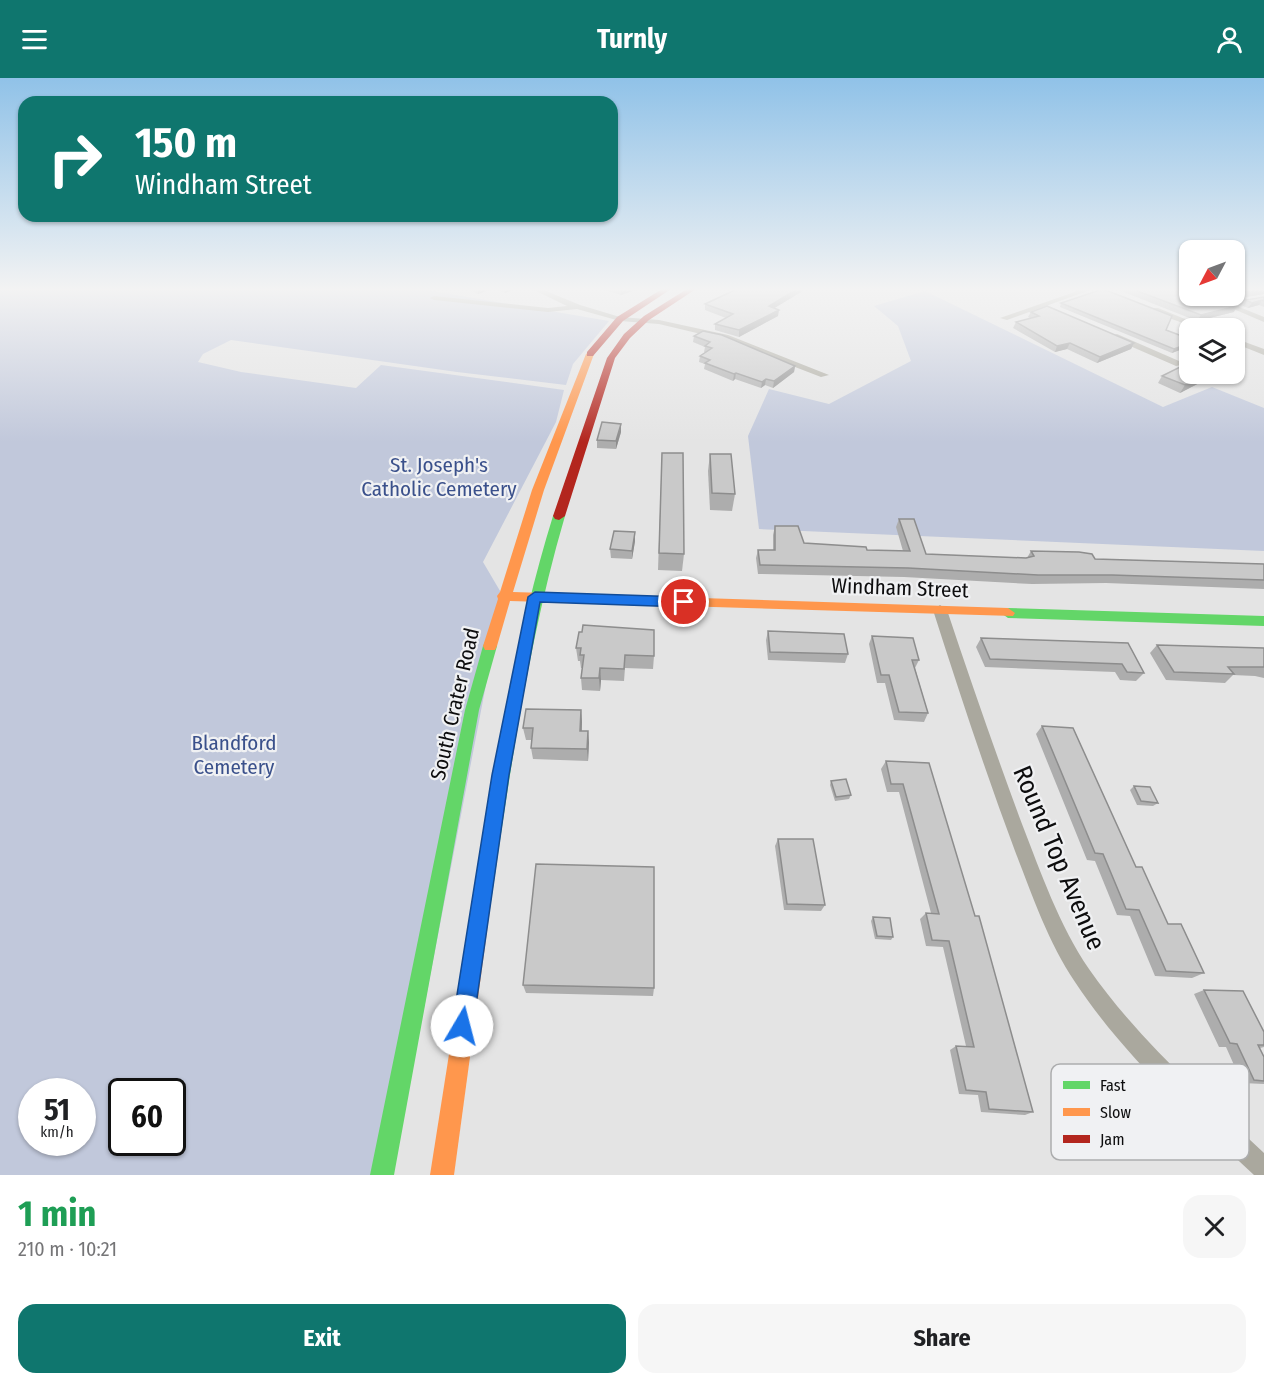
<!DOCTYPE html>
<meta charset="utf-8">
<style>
body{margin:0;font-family:"Fira Sans Condensed",sans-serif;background:#f6f6f6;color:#202124;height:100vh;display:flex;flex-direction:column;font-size:22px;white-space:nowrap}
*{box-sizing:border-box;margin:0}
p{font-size:20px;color:#757577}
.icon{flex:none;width:33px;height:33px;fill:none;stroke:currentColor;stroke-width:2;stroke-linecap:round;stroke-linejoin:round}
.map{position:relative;height:1097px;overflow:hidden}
.sheet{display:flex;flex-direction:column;background:#fff;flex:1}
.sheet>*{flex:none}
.hud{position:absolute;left:18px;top:18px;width:600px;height:126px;border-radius:18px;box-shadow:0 2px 4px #0004;background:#0f766e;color:#fff;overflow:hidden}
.needle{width:39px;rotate:229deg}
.controls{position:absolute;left:1179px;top:162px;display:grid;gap:12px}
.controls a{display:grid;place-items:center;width:66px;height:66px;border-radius:12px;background:#fff;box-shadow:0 2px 4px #0004;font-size:30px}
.speed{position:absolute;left:18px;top:1000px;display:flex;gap:12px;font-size:30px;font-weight:700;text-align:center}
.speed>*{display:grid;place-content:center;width:78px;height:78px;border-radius:50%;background:#fff;box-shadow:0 2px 4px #0004;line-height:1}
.speed small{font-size:15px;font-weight:400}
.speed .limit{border:3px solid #111;border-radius:9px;background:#fff;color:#111}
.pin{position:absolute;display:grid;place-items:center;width:51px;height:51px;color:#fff;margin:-26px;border:3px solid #fff;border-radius:50%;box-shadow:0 2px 6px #0007}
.me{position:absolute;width:66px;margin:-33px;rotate:8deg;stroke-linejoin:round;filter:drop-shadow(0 0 4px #0008)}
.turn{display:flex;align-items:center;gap:21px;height:126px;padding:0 18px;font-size:27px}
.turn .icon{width:78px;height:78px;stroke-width:2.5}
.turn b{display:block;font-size:42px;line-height:51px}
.round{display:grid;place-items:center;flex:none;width:63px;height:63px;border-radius:18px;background:#f6f6f6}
.head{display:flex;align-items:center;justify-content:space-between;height:102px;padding:0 18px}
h1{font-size:36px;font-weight:700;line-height:45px;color:#1e9e55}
.cta{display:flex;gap:12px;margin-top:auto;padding:12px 18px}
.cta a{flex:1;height:69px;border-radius:18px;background:#0f766e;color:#fff;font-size:24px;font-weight:700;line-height:69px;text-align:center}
.cta a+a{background:#f6f6f6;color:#202124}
header{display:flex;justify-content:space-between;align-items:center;height:78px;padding:0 18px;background:#0f766e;color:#fff;font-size:27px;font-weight:700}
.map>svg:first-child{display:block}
</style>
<header><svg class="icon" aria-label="menu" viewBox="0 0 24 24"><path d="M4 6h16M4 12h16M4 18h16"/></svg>Turnly<svg class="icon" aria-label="person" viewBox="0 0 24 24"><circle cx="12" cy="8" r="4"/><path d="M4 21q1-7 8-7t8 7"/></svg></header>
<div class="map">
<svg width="1264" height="1097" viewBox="0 0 1264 1097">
<rect width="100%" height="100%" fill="#e4e4e4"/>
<g fill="#c1c8db" fill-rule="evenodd">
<path d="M0,211H421L609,243L573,286L566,307L457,294L231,262L203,276L198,284L241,294L356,310L381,287L564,312L556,344L483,484L503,518L392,1097H0ZM32,1014H82V1065H32ZM122,1014H172V1065H122Z"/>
<path d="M925,213L1163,329L1212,309L1264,330V473L759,451L748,358L769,311L829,326L911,283L898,248L874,228Z"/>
</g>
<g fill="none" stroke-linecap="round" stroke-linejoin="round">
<g fill="#aaa89e" fill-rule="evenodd">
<path d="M532,211H541L580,227L620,239L659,242L728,257L829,297L821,299L722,261L659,246L620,243L577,231L548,234L434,222L430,220L434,218L548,230L567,228Z"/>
<path d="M1083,211H1093L1007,242L1000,240Z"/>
<path d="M1203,218H1212L1264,239V244Z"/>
<path d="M1152,230H1158L1207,250H1197L1152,234Z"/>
<path d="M1117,256L1179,283L1190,279V285L1176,288L1114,261V257Z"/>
<path d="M1234,260L1264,271V277L1234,265Z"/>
<path d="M940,527L947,532C971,604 996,676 1022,746C1041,795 1059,847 1089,891C1138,961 1202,1017 1264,1075V1097H1254C1190,1037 1124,978 1075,904C1048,864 1032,817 1015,773C985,693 959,613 933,532Z"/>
</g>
<g fill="#63d668" fill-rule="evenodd">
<path d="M559,434L565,438C528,564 510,694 491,824L488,830L482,833L476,830L473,824C494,694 514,564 553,438Z"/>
<path d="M1008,530L1264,538V548L1008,540L1001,535Z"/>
<path d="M490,563L495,564L497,568L479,632L394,1097H370L465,632L483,568L485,564Z"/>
</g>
<g fill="#ff974d" fill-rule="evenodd">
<path d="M590,273L594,276L544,412L513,514L1008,530L1015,535L1013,538L510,523L497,568L495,572H485L483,568L498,521L497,518L500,514L532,412L586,276Z"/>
<path d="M482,815L488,818L491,824L454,1097H430L473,824L476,818Z"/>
</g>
<g fill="#b3261e" fill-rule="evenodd">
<path d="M662,211H671L623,243L593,278H587V274L617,239Z"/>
<path d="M687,211H696L649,242L630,260L615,280L565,438L559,442L555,441L553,438L607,280L624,256L644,238Z"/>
</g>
</g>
<g fill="#adadad">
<path d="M467,211H492L478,216Z"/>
<path d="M495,211H517L505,215Z"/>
<path d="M602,211H638L621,217Z"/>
<path d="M737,211H802L801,214L774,230L778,238L739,259L715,252V246L726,240L705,232V226Z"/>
<path d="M1116,211H1190L1234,234L1197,243Z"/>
<path d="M1264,211V216L1227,222L1217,218H1234Z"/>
<path d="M1264,219V229L1259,227L1248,230L1243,228L1246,222Z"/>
<path d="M1061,225L1166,252L1190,261V268L1172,275L1060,229Z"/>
<path d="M1031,234L1134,265L1131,271L1097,285L1067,271L1055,274L1013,250L1016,244L1030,240L1028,239Z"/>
<path d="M694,258L795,288L794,294L773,310L765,307L761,310L735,301L733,303L704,291L705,286L699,284L700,278L706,274H704L705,269L693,264Z"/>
<path d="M1162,298L1203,303L1180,315L1158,305Z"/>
<path d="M621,346V354L616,371L597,370V362Z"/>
<path d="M662,375L684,476L682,493L658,492Z"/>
<path d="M710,376L735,416L732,433L710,432L708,393Z"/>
<path d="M899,441L926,476L1027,480L1031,473L1095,481L1264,486V511L1106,505L1032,506L904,499L758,496L756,480L758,472H773V457L775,448L804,465L867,472L903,473L896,449Z"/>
<path d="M635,454V463L632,481L611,480L610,471Z"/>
<path d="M768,553L848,576L845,585L768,582L766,562Z"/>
<path d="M872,558L919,582L915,590L928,635L924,644L894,642L885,605H877L869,566Z"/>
<path d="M981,560L1128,565L1144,595L1136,603L1120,602L1115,594L985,589L976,569Z"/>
<path d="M1157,567L1264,570V600L1255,598L1233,597L1225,605L1166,602L1150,575Z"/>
<path d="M576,570L654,578L653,591L625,590L624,603L601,602L600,613L582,612L581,600L582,590H581L580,583H578Z"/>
<path d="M581,632L582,644V653H588L589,665L588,683L533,681L531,670L532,662H526L523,650Z"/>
<path d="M1042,648L1136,789L1168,846L1204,895L1192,900L1155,898L1130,838L1117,837L1095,783L1087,782L1036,656Z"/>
<path d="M886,683L929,685L1033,1034L1025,1037L981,1034L978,1017L959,1016L950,972L956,968H966L943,869L926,868L920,841L926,835H931L899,714H887L881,691Z"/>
<path d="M831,703L851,717L849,721L835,723L830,707Z"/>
<path d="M1134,708L1158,725L1153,728L1137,727L1130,712Z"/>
<path d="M778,761L825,827L821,833L784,832L775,768Z"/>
<path d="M873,839L893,859L891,862L875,861L871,843Z"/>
<path d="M523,907L654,910L653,918L526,915Z"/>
<path d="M1204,912L1264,954V969L1260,970L1264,979V1006L1242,1005L1226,969H1219L1194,916Z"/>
</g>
<g fill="#8d8d8d">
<path d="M477,211H492L478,216Z"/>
<path d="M504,211H517L505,215Z"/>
<path d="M624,211H638L621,217V212Z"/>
<path d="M797,211H802L801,214L768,234L769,228Z"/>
<path d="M1264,211V216L1227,222L1230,218H1234V216Z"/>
<path d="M1262,222L1259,227L1248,230L1252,225Z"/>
<path d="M1237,228L1234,234L1197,243L1201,237Z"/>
<path d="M779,232L778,238L739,259V252Z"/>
<path d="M1070,265L1067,271L1055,274L1057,268Z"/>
<path d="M1134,265L1131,271L1097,285L1100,279Z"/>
<path d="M1190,265V268L1172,275L1174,271Z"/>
<path d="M795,288L794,294L773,310L774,303Z"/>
<path d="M736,295L735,301L733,303L734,296Z"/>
<path d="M1208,296L1203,303L1180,315L1185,307Z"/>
<path d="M766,301L765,307L761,310L762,304Z"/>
<path d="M621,346V354L616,371V363Z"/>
<path d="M635,454V463L632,481V473Z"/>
<path d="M600,590L601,602L600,613L599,600Z"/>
<path d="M581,632L582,644L581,665L580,653Z"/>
<path d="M588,653L589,665L588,683L587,671Z"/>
</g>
<g fill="#c9c9c9" stroke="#8d8d8d" stroke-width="1.5">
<path d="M737,211H797L769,228L779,232L739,252L715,246L733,236L705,226Z"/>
<path d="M1103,211L1172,238L1166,252L1190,261V265L1174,271L1061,225Z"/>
<path d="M1132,211H1190V218H1212L1237,228L1201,237Z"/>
<path d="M1234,211H1264L1234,216Z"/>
<path d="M1264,219V223L1262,222L1252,225L1246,222Z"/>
<path d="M1047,228L1134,265L1100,279L1070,265L1057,268L1016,244L1039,238L1031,234Z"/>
<path d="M703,253L722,257L795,288L774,303L766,301L762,304L736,295L734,296L705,285L710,282L700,278L712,270L705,268L710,264L694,258Z"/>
<path d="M1186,286L1190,288V296H1208L1185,307L1162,298Z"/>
<path d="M602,344L621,346L616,363L597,362Z"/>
<path d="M662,375H683L684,476L659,475Z"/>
<path d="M710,376H731L735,416L712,415Z"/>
<path d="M899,441H914L926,476L1026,480L1034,478L1031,473L1079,474L1092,476L1095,481L1264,486V502L1112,497H1038L908,490L760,487L758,472H775V448H798L804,465L866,469L867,472L910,473Z"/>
<path d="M614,453L635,454L632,473L610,471Z"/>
<path d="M583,547L654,552V578L625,577L624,591L600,590L599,600H581L584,577H580L581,570H576L579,554H582Z"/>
<path d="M768,553L844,556L848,576L770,574Z"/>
<path d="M872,558L913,560L919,582H912L928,635L899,634L889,597H881Z"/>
<path d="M981,560L1128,565L1144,595L1127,594L1122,586L990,581Z"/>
<path d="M1157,567L1264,570V589H1228L1234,596L1174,594Z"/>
<path d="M526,631L581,632L580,653H588L587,671L531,670L533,650H523Z"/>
<path d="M1042,648L1073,650L1136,789H1142L1168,846H1181L1204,895L1166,893L1139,832L1126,831L1103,776L1095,775Z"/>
<path d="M886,683L929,685L975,838H979L1033,1034L989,1031L986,1014L966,1012L956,968L974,969L949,863L932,862L926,835L939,836L903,706H891Z"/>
<path d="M846,701L851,717L836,719L831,703Z"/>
<path d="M1134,708L1150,709L1158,725L1141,723Z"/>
<path d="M778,761H813L825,827L787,826Z"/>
<path d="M536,786L654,789V910L523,907Z"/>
<path d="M873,839L890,840L893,859L877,858Z"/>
<path d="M1204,912L1243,913L1264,954V967H1258L1264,979V1003L1254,1002L1237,966L1230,965Z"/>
</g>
<linearGradient id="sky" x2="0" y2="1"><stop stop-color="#90c2e8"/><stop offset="0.58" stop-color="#f3f3f3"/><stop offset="1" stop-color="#f3f3f3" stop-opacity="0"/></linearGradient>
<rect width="1264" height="364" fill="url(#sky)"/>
<path fill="#1a73e8" stroke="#114b97" stroke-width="1.5" d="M535,514L684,519L691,524L684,529L540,524L509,697L473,948L470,956L462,959L455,956L452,948L492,697L528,519Z"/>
<g text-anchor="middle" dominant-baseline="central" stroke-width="4.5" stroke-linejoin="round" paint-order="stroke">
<g font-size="21" fill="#3a508b" stroke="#f0f1f3">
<text x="439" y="387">St. Joseph's<tspan x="439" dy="24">Catholic Cemetery</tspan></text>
<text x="234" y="665">Blandford<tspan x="234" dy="24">Cemetery</tspan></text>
</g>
<g font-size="21" fill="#0d0d0e" stroke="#f0f1f3">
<text transform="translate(900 510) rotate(2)">Windham Street</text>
<text transform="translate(455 626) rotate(-77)">South Crater Road</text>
</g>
<g font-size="26" fill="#0d0d0e" stroke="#f0f1f3">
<text transform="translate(1059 780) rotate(67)">Round Top Avenue</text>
</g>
</g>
<rect x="1051" y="986" width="198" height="96" rx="9" fill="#f0f1f3" stroke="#acadae" stroke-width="1.5"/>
<rect x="1063" y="1003" width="27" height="8" fill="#63d668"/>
<rect x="1063" y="1030" width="27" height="8" fill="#ff974d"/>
<rect x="1063" y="1057" width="27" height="8" fill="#b3261e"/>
<g font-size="16" fill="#0d0d0e">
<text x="1100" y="1013">Fast</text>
<text x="1100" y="1040">Slow</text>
<text x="1100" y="1067">Jam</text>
</g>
</svg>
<div class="controls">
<a><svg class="needle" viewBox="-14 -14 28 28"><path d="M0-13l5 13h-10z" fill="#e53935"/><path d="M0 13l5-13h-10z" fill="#757577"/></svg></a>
<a><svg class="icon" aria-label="layers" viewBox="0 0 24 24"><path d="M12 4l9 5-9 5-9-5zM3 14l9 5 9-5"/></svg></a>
</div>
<div class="speed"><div>51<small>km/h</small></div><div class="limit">60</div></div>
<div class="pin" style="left:684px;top:524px;background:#d93025"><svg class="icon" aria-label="arrive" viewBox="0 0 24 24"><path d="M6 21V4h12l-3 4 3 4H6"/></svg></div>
<svg class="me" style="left:462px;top:948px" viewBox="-20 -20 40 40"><circle r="19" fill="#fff"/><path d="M0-13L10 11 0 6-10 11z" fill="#1a73e8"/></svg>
<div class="hud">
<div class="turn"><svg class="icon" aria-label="right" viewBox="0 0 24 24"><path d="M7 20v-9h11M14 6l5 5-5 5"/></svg><div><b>150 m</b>Windham Street</div></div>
</div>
</div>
<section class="sheet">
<div class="head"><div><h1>1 min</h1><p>210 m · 10:21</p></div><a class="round"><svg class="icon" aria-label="close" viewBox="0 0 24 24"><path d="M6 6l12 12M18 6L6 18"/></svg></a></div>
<div class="cta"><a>Exit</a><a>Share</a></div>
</section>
